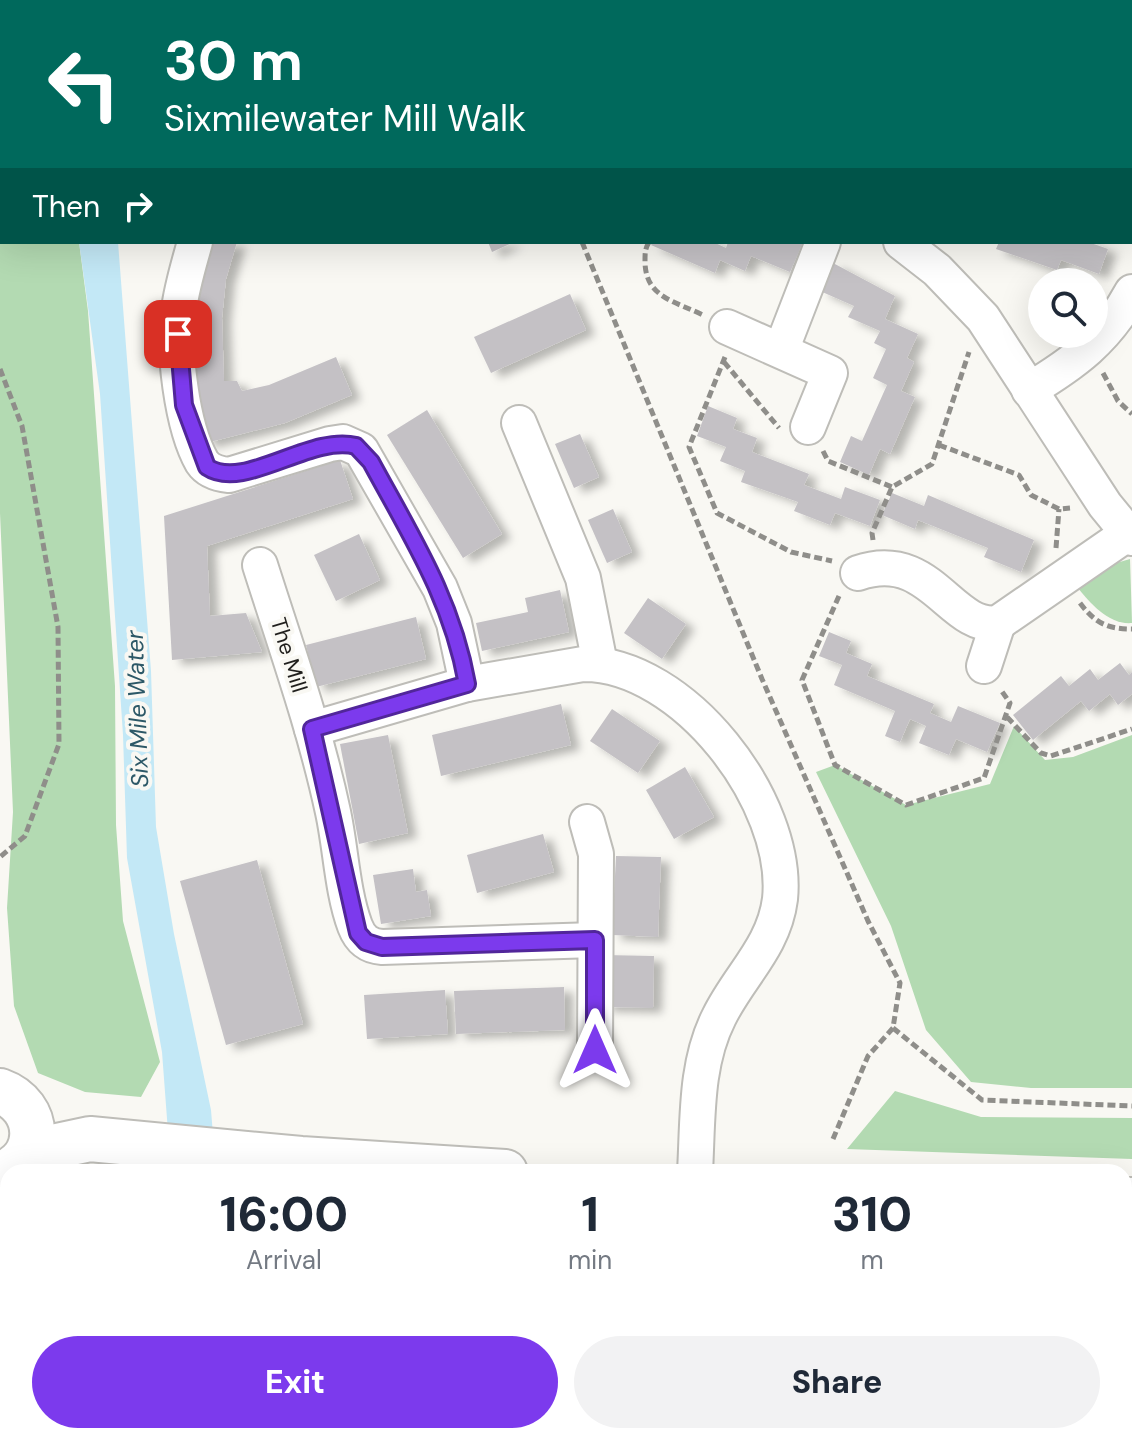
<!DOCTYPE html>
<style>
body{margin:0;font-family:"DM Sans",sans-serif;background:#f2f2f3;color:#1f2937;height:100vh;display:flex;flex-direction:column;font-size:30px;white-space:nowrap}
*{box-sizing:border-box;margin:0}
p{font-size:26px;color:#747a83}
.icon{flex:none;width:44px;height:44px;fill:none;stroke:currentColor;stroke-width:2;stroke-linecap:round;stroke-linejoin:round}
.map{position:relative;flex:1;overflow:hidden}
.side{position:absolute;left:0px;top:1164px;width:1132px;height:280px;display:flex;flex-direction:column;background:#fff;border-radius:24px 24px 0 0;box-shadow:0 8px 32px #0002}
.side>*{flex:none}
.guide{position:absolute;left:0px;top:0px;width:1132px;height:244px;box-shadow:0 8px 32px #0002;background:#00695c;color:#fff;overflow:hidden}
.controls{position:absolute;left:1028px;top:268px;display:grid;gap:16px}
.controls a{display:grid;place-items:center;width:80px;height:80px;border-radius:50%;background:#fff;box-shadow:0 8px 32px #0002;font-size:40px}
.pin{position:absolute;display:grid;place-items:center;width:68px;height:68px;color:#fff;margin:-34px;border-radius:16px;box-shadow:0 4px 12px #0006}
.me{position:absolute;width:88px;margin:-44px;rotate:0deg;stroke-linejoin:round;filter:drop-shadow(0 0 6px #0008)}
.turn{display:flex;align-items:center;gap:28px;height:168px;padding:0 32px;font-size:36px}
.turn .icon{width:104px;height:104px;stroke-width:2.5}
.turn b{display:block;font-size:56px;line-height:68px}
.then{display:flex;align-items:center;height:76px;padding:0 32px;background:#0003;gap:16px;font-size:30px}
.eta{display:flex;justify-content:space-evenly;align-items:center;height:136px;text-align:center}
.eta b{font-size:48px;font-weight:800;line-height:56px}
.button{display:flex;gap:16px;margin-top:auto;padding:16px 32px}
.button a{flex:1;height:92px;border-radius:48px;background:#7c3aed;color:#fff;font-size:32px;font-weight:800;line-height:92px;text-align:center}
.button a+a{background:#f2f2f3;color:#1f2937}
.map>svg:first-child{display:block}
</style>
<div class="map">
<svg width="1132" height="1444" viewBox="0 0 1132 1444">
<defs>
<filter id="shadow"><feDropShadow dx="9" dy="5" stdDeviation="4" flood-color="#0004"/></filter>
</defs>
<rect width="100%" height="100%" fill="#f9f8f3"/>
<g fill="#b3dab2">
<path d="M0,0H57L2,2V242H79L88,311L115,686L116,825L123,921L160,1062L141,1097L85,1092L38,1073L14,1006L7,908L13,812L0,513Z"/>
<path d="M1130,559L1132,623C1109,625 1091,604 1078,588L1089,571Z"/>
<path d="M1014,726L1045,760L1073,757L1132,735V1088H1031L971,1082L926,1030L891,926L816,772L835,765L906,805L990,784Z"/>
<path d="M895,1091L981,1117L1132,1118V1159L847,1149Z"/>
<path d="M1124,1227H1132V1444H1099L1074,1436H1124Z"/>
<path d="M862,1436H1047L913,1441Z"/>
</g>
<g fill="#c3e8f6">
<path d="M79,242H118L151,671L156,827L174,934L211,1110L216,1172H171L162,1052L127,858L123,735L100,394Z"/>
<path d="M445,1436H752L869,1444H473Z"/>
</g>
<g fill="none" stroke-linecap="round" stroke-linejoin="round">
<path stroke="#c3e8f6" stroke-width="9" d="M1124,1387H1132"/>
</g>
<g fill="#c4c1c5" filter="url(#shadow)">
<path d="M201,242H237L226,279L222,318L224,381H237L242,391L269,385L336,357L352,395L285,423L206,443L186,382Z"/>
<path d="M488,242H514L492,252Z"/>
<path d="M653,242H713L726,248L728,242H803L790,272L751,256L745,271L720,260L715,273L651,245Z"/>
<path d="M999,242H1088L1108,249L1099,274L1061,260L1057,270L996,249Z"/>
<path d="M833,263L895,296L885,319L918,334L907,358L914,362L901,391L915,397L890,454L880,449L869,475L840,462L851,436L862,441L887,385L873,378L886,349L874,343L880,331L848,317L854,306L820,291Z"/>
<path d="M570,294L586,330L491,373L474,337Z"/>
<path d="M708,406L737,418L733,429L757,438L752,452L809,474L804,485L841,499L845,487L880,500L870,526L835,513L830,525L794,511L798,502L741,482L745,471L720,461L726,447L697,436Z"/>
<path d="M427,410L502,534L463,558L387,435Z"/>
<path d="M580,434L599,477L574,488L555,444Z"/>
<path d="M340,460L353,499L207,546L210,616L246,613L262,652L172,660L164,516Z"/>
<path d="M892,493L924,506L928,495L1034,540L1021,572L984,557L988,548L918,520L915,529L882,515Z"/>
<path d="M613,509L632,552L607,563L588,520Z"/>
<path d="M359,534L380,580L336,601L314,555Z"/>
<path d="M560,590L569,632L482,651L476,623L528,612L525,598Z"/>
<path d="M648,598L686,624L662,659L624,633Z"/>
<path d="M416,617L426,659L316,687L306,645Z"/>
<path d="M829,632L851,641L846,653L872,664L867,676L934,704L930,713L951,722L958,706L1000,723L987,752L956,739L949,755L919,743L926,726L910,719L900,742L885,736L895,711L834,685L842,665L819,656Z"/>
<path d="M1120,663L1129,675L1132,672V694L1118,705L1110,694L1089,711L1081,701L1033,740L1013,715L1061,676L1069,686L1090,669L1098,680Z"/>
<path d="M561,704L571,745L441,776L432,735Z"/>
<path d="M612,709L660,741L638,773L590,741Z"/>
<path d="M388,735L408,833L359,844L340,744Z"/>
<path d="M685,767L714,817L674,839L646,790Z"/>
<path d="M543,834L554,872L477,893L467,855Z"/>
<path d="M616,856L661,857L658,937L612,935Z"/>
<path d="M257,860L303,1024L226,1045L180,881Z"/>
<path d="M413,869L416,892L427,890L431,916L381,924L373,875Z"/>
<path d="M604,955L654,956L653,1008L603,1007Z"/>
<path d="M564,987L565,1030L456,1034L454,991Z"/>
<path d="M445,990L448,1034L367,1039L364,995Z"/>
</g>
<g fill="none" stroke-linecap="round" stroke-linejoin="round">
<g stroke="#bebdb8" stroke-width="38">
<g id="street">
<path d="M283,0L284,2"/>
<path d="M1029,0L1030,2"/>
<path d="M195,242C189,264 182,286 179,309C172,348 182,427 202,462C208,471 219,474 229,475L330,444L343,442L361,450L440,588L454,623L467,684"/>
<path d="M901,242L937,270L983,318L1105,505L1132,538"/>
<path d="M727,327L830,373L808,427"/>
<path d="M782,348L823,242"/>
<path d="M1029,390C1074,363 1107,339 1132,292"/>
<path d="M519,423L583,578L600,664"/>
<path d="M260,565C286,647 315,728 333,812C341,849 342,891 355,926C360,939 368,946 382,947L595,940"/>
<path d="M858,573C931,548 950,630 998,623L1127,534"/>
<path d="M984,666L998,623"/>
<path d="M312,729L467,684L583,664C683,663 790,802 780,899C774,947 739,976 719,1017C695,1064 698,1120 695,1172"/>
<path d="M587,822L596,854L595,1050"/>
</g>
</g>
<g stroke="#bebdb8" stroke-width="48">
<path id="primary" d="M0,1206L8,1190"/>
</g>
<g stroke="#bebdb8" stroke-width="48">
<g id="highway">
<path d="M0,1091C42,1106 44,1160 0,1174"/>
<path d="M29,1152L90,1139L301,1159L505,1172"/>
<path d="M1124,1200H1132"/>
</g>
</g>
<g stroke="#8f8e8a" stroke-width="5" stroke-dasharray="8 4" stroke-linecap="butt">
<path d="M672,0L673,2"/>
<path d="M805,2L808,0"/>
<path d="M582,242L762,679L868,921L900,983L893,1028L868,1056L833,1139"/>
<path d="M649,242C645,249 645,253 645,261C645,297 674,301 703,315"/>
<path d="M725,357L689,447L717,513L791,552L832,561"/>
<path d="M724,362L779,428"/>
<path d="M0,369L22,426L58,627L59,744L25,836L0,857"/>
<path d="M1103,373L1118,401L1132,414"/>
<path d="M939,445L1019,475L1031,495L1059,509L1070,508"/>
<path d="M823,451L828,461L892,487"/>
<path d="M873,540L872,533L892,487L932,464L969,352"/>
<path d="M1056,548L1059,509"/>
<path d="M839,596L802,680L835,765L906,805L984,778L1010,703L1001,690"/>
<path d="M1080,603C1095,623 1107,629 1132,629"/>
<path d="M1007,717L1041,753L1051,756L1132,729"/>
<path d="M893,1028L982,1100L1132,1106"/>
<path d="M1124,1320H1132"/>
</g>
<use href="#street" stroke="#fff" stroke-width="34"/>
<use href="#primary" stroke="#fff" stroke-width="44"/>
<use href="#highway" stroke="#fff" stroke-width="44"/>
</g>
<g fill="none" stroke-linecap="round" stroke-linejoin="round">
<g stroke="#51269a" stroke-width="20">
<path id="route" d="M178,334L184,405L207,467C244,492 310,434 356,446L371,462C411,536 452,599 467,684L312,729L358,933L366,942L382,947L595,940V1050"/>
</g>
<use href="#route" stroke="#7c3aed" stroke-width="14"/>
</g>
<g text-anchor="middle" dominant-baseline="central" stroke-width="8" stroke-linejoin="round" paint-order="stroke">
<g font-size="22" fill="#201f1d" stroke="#f9f8f3">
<text transform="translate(289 655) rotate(73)">The Mill</text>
</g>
<g font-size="24" font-style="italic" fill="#2c5867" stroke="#f9f8f3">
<text transform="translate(137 709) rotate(-92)">Six Mile Water</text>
</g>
</g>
</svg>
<div class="controls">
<a><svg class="icon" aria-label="search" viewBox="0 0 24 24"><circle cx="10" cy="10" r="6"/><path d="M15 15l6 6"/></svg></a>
</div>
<div class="pin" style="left:178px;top:334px;background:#d93025"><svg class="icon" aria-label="arrive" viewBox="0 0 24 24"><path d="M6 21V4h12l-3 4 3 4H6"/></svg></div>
<svg class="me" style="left:595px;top:1050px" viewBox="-20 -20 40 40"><path d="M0-17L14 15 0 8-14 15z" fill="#7c3aed" stroke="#fff" stroke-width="4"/></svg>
<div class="guide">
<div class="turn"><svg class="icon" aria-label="left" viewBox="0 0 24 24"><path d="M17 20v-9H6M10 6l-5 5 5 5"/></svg><div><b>30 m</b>Sixmilewater Mill Walk</div></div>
<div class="then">Then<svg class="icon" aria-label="right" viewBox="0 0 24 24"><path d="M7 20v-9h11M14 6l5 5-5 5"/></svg></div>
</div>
<section class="side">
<div class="eta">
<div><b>16:00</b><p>Arrival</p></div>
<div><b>1</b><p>min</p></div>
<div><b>310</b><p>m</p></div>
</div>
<div class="button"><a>Exit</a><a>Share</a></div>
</section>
</div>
